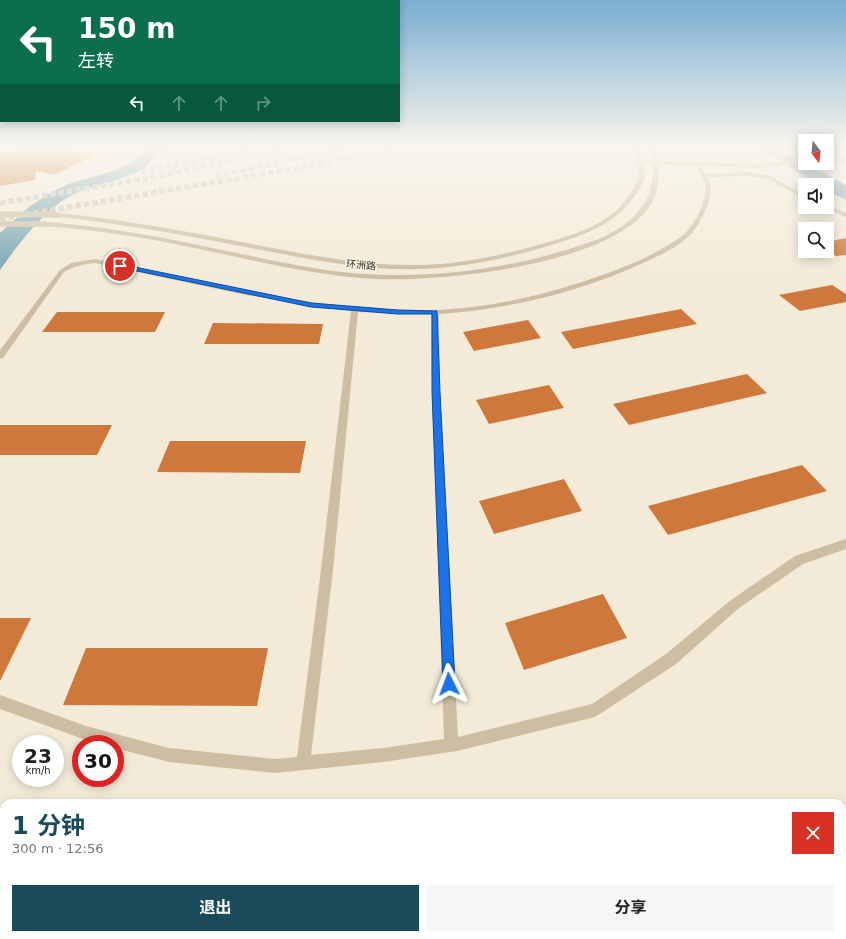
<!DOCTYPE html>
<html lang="zh">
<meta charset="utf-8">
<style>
body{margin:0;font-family:"DejaVu Sans","Noto Sans SC",sans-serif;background:#f6f6f6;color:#202124;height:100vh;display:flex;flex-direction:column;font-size:15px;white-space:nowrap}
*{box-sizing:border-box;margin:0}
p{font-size:13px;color:#757577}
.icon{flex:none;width:22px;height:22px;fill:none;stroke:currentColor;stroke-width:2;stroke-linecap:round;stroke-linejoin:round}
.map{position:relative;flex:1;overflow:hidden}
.side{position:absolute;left:0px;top:799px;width:846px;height:140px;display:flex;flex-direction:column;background:#fff;border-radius:12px 12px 0 0;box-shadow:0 2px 10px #0003}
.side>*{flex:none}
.top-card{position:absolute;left:0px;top:0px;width:400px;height:122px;box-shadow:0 2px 10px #0003;background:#0b6e4f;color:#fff;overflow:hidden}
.needle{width:26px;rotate:164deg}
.fabs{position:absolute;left:798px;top:134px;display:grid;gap:8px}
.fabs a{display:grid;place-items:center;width:36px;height:36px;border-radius:0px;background:#fff;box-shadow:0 2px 10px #0003;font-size:20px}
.speed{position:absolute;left:12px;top:735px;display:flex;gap:8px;font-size:20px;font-weight:700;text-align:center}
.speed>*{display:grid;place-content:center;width:52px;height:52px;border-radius:50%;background:#fff;box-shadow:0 2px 10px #0003;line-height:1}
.speed small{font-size:10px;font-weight:400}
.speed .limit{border:6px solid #d22;background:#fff;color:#111}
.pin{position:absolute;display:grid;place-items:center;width:34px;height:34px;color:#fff;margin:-17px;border:2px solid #fff;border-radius:50%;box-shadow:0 1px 4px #0007}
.me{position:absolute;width:44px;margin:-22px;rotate:357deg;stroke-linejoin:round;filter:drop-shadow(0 0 3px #0008)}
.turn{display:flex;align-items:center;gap:14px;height:84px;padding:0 12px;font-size:18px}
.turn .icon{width:52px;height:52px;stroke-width:2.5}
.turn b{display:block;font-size:28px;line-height:34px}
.lanes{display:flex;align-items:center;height:38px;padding:0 12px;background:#0003;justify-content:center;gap:20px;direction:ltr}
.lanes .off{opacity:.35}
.round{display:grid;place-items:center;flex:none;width:42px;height:42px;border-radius:0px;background:#f6f6f6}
.headline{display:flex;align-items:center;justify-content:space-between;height:68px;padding:0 12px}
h1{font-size:24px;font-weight:700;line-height:30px;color:#194b5a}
.action{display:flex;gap:8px;margin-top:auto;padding:8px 12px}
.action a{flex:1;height:46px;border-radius:0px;background:#194b5a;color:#fff;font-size:16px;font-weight:700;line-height:46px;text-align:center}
.action a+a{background:#f6f6f6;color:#202124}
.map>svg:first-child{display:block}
</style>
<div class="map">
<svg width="846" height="939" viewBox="0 0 846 939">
<rect width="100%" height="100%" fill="#f3ebd8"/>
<g fill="#75a5b2">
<path d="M156,147H187C176,149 161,150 153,159C148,165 145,169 137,172C118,181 98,184 79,192C47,205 20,242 0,270V233L30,206L52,192L68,184L120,169L148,151Z"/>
<path d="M754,147H774L846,185V200L827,190V185H818L770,154Z"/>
<path d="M846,889V939H707L716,935H842V891Z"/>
</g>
<g fill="#ce783b">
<path d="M34,147H52L93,156L54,175L36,171L35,180L0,186V154Z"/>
<path d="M846,238V255L836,256L827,250V242Z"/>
<path d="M832,285L846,294V302L800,311L779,295Z"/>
<path d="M681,309L697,324L573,349L561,332Z"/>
<path d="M57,312H165L155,332H42Z"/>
<path d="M528,320L541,338L474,351L463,332Z"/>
<path d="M213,323L323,324L319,344H204Z"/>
<path d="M747,374L767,393L629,425L613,404Z"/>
<path d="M549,385L564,408L489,424L476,400Z"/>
<path d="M0,425H112L97,455H0Z"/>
<path d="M170,441H306L300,473L157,472Z"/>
<path d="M802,465L827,491L668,535L648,506Z"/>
<path d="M564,479L582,511L494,534L479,501Z"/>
<path d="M603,594L627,638L524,670L505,623Z"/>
<path d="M0,618H31L0,681Z"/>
<path d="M86,648H268L257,706L63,705Z"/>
</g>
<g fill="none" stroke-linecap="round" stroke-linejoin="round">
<g stroke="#cdc5b4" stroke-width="5.5" stroke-dasharray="5.5 3" stroke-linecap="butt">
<path d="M141,172L261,147"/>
<path d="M215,176L350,147"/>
<path d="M0,203L148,178L295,147"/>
<path d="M0,219L298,168L405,147"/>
</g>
<g fill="#ccbda3" fill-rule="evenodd">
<path d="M846,158V162L827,163V159Z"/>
<path d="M638,160L755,164L805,161V163H808L807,164L755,168L701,166L706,174L750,172L770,176L805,195V199L768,179L750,176L708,177C713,188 710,199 706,209C702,218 697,228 690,235C676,249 658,256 641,264C577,293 509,309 439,314L440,392L458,737L592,704L666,654L731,600L795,556L846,539V549L803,564L739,608L676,664L595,717L457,751L383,762L275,773L169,762L115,748V744H101L86,740L0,709V695L86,726L169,748L275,759L297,757L321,570L351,311L246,295L95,263C84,264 74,266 64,272L3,358L0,359V350L60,270L71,263L95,259C206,282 317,312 431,310C481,309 532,298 579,283C609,273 641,262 668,245C675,241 682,237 687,231C697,221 708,198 705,184C703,177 698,171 695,166L636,163L635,162ZM358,312L431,314L432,392L444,739L383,748L311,755L333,570Z"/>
<path d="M827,205L846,213V217L823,207H827Z"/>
</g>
<g fill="#ccbda3" fill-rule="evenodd">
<path d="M634,147H639C640,157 646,170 644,180C642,184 639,190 636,194C619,220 593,232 564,241C518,256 470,267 420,269C365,271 310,259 256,249C190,236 125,224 59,217L56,215L59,213C125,220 191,232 257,245C310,255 364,266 420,265C468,264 516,252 562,238C589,230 615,218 631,193C633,189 637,184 638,179C640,170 635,157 634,147Z"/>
<path d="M649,147H654C660,165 661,188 651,204C614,265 442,282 376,279C316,276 257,261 199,249C148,238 98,230 46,226L43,224L46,222C97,226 147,234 198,245C249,255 300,268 352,273C432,280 514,269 590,242C634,227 664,196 649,147Z"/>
</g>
<g stroke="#ccbda3" stroke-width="5.5">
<path d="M0,214L59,215"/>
<path d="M0,224H46"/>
</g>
</g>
<linearGradient id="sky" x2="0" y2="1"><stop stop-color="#7aaed2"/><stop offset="0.53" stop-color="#faf6ed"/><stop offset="1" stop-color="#faf6ed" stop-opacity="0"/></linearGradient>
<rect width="846" height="279" fill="url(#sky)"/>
<path fill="#1a73e8" stroke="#114b97" d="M120,264L311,303L398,310L437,311L440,392L455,684L453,688L449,690L445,688L443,684L432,392V314H398L311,307L118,267V265Z"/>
<g text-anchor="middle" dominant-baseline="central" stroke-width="3" stroke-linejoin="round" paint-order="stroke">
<g font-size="10" fill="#362e26" stroke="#faf4e4">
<text transform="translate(361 265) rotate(5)">环洲路</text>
</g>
</g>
</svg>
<div class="fabs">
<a><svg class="needle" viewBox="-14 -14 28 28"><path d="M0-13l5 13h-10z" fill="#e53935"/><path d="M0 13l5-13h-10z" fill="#757577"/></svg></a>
<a><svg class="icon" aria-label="sound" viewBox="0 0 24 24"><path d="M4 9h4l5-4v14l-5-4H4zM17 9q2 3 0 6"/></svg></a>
<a><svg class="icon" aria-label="search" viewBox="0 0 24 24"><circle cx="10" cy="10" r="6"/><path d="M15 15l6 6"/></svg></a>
</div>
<div class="speed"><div>23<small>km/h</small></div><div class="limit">30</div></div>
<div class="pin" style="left:120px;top:266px;background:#d93025"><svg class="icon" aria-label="arrive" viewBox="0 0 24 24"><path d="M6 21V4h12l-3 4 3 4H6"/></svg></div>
<svg class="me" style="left:449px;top:684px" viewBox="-20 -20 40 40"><path d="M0-17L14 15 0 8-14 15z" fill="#1a73e8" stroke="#fff" stroke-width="4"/></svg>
<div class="top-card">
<div class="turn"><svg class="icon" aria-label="left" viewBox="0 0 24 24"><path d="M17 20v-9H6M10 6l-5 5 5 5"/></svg><div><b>150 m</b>左转</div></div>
<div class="lanes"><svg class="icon" aria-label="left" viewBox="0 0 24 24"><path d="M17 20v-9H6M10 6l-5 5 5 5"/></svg><svg class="icon off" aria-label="ahead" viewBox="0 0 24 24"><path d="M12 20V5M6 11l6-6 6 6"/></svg><svg class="icon off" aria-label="ahead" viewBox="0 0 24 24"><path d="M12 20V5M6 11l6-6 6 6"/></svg><svg class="icon off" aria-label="right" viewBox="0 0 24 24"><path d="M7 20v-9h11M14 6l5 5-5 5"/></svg></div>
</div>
<section class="side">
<div class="headline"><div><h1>1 分钟</h1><p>300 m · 12:56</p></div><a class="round" style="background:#d93025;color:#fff"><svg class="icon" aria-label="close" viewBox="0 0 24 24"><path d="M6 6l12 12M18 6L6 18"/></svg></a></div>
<div class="action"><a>退出</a><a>分享</a></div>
</section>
</div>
